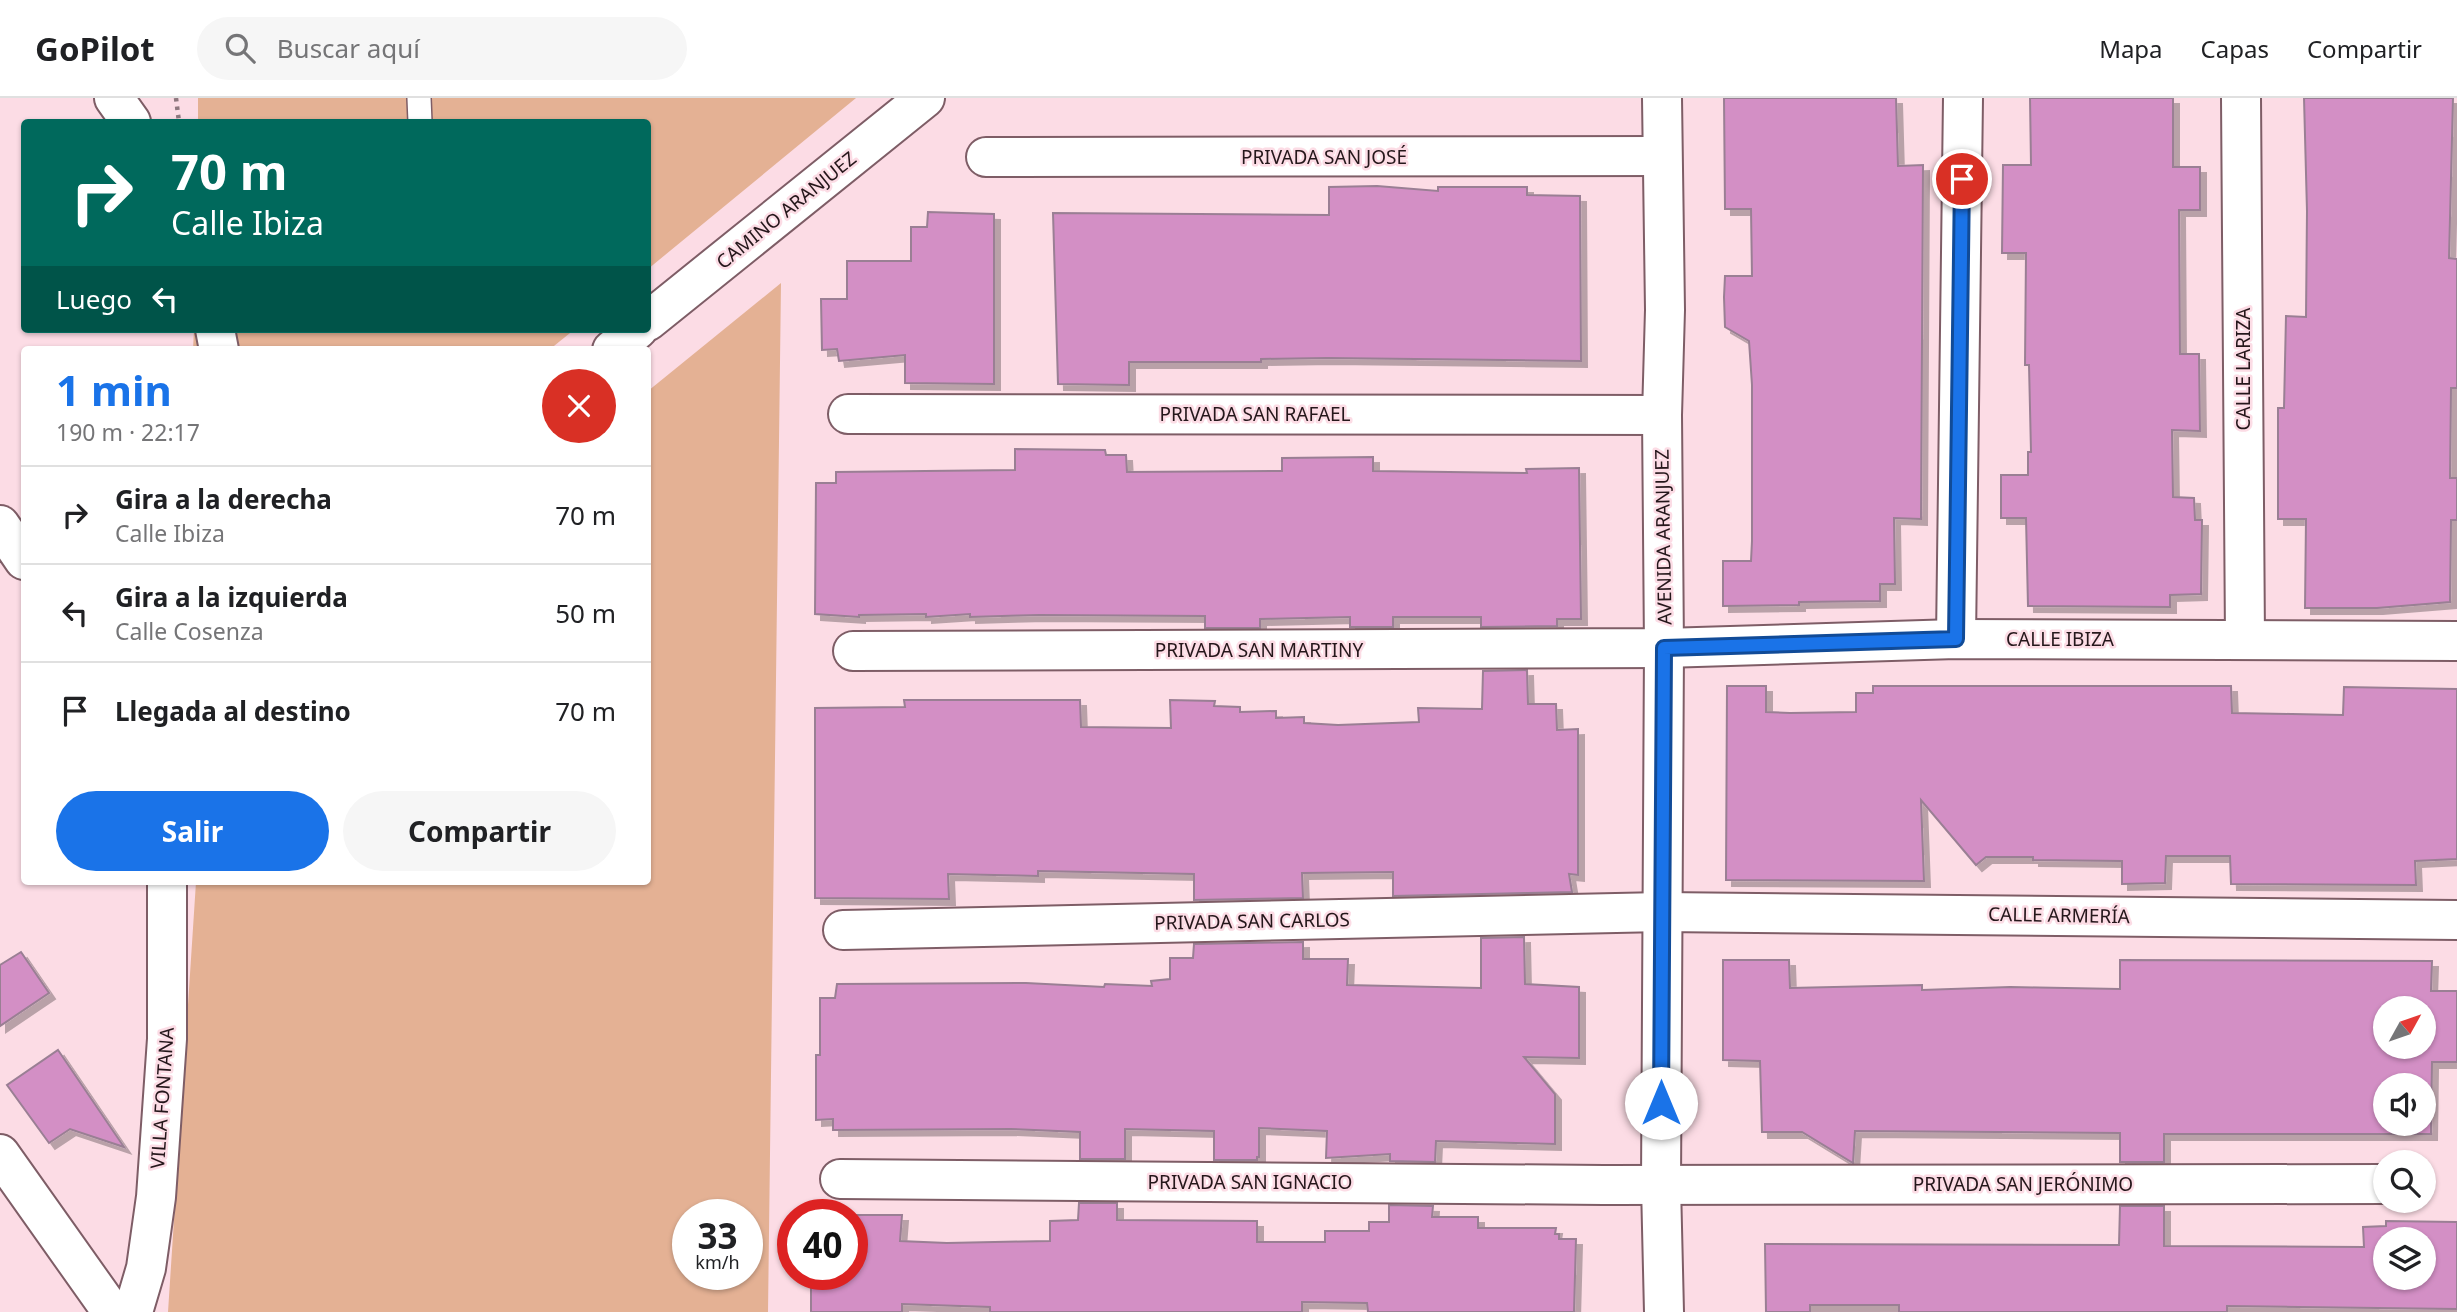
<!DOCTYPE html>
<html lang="es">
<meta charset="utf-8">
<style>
body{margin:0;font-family:"Noto Sans",sans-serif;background:#f6f6f6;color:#202124;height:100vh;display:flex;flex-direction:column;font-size:26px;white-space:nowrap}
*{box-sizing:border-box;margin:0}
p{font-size:23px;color:#757577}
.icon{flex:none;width:38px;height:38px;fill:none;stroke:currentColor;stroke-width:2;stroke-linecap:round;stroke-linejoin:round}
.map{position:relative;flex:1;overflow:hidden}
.side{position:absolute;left:21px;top:248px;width:630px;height:539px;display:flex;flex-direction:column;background:#fff;border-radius:7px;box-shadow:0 2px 5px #0004}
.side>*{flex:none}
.banner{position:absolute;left:21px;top:21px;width:630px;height:214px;border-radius:7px;box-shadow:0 2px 5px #0004;background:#00695c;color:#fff;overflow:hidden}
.needle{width:46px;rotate:50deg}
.tools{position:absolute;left:2373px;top:898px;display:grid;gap:14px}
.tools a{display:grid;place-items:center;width:63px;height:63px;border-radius:50%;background:#fff;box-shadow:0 2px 5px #0004;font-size:35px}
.speed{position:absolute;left:672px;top:1101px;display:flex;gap:14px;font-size:35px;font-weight:700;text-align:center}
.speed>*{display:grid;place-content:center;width:91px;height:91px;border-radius:50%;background:#fff;box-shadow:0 2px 5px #0004;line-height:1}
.speed small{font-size:18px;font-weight:400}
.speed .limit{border:10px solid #d22;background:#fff;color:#111}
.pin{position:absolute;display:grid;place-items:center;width:60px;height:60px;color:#fff;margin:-30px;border:4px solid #fff;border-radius:50%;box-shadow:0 2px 7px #0007}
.me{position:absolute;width:77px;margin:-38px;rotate:0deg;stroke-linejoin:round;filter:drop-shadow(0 0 5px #0008)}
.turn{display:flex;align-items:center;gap:24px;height:147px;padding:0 35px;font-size:32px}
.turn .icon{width:91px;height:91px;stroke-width:2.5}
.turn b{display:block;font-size:49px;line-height:60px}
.then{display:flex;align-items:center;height:66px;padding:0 35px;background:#0003;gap:14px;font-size:26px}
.round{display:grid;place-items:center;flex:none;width:74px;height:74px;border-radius:37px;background:#f6f6f6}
.headline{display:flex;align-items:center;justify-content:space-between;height:119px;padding:0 35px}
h1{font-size:42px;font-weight:700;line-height:52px;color:#1a73e8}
.primary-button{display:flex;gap:14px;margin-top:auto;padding:14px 35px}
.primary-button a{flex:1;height:80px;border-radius:42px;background:#1a73e8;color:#fff;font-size:28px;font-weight:700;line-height:80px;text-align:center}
.primary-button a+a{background:#f6f6f6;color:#202124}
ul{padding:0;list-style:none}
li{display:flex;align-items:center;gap:21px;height:98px;padding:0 35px;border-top:2px solid #e0e0e0}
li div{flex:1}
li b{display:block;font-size:26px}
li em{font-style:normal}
header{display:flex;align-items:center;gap:42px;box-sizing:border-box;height:98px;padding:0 35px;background:#fff;border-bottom:2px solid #e0e0e0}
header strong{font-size:33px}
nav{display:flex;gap:38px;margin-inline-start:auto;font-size:24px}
.search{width:490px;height:63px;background:#f6f6f6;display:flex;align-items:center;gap:18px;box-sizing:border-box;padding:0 24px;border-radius:38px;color:#757577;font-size:26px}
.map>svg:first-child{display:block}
</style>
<header>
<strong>GoPilot</strong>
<div class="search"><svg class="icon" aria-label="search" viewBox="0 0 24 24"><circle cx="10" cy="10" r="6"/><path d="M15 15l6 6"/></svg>Buscar aquí</div>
<nav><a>Mapa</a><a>Capas</a><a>Compartir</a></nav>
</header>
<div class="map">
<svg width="2457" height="1214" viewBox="0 0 2457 1214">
<defs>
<filter id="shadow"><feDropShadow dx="6" dy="6" stdDeviation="0" flood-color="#0004"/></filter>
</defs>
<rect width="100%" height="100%" fill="#fcdce5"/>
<g fill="#e4b194" fill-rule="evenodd">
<path d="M198,0H856L648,171V24H198Z"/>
<path d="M781,185L768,1214H168L196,784H648V293ZM688,1116H747V1176H688Z"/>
<path d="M194,231H575L549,252H193Z"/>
</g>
<g fill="#d38fc5" stroke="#9a7f94" stroke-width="2" fill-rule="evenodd" filter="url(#shadow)">
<path d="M1724,0H1896L1898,68L1923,67L1921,421L1894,420L1895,486H1880V503L1799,504V507L1723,508V463H1751L1752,443V287L1749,243L1725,229L1724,199L1725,178H1752L1751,111H1725Z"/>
<path d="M2030,0H2173V69H2200V112H2179L2180,256H2199L2200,333L2172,332L2173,399L2194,400L2195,422H2202L2201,496L2170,497V509L2028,508L2026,420H2001V377H2028V354H2031L2029,267H2025L2026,155H2002L2003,67H2031Z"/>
<path d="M2304,0H2453L2449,160L2457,161V290H2451L2450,380H2457V422H2451L2450,504L2377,510H2305L2306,421H2278V310H2284L2286,218L2306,219L2307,113Z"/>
<path d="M1377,88L1438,93V89H1527V97L1580,98L1581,263L1327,260L1261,261V264H1129V287L1058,286L1053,115L1329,117V89Z"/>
<path d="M928,114L994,116V286L905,285V257L839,263L837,251L822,252L821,201H847V163H911V129H927Z"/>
<path d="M1015,351L1105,352L1106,357H1126L1127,374L1282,373V360L1373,359V373L1527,375L1526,371L1579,370L1581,521H1557V528L1481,529V519H1393V529H1350V519L1306,520L1260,521V530H1205V518L1039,517L970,519V516L926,519V516L859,517V519L815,516L816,385H836V374L1015,372Z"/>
<path d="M1527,572L1528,606H1556L1557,632L1578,631V777L1569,776L1572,794L1393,798V774L1302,775L1303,800L1194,802V776L1038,773V778L948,776L949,801L815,800V610L905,609L904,602H1080L1081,629L1171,630L1170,602L1215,603L1214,608L1240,609V614L1276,613V620L1304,619V625L1338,627L1419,624L1418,610L1482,611L1483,573Z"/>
<path d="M1727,588H1766V614L1790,615L1856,614V595H1873V588H2231L2232,615L2343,617L2344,589L2457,591V761L2415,763L2416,787L2231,786L2230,758H2166L2165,785L2122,786V763L2033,762V759H1986L1976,767L1921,702L1924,783L1726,782Z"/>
<path d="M1524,839L1525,886L1579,889V960L1524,959L1555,996V1046L1436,1043L1435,1064L1390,1063V1056L1326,1060L1327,1033L1259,1030V1059H1257V1062H1214V1033L1125,1031V1061H1080V1034L1011,1031L833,1032V1021L816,1022V957H820V900H835L837,886L1026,885L1104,889L1105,886L1152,888L1151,883L1170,881V860H1193L1194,846L1303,844V861H1348L1347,887L1481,890V840Z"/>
<path d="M21,854L49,895L0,928V867Z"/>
<path d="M1723,862H1789L1790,890L1922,887V892L2010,889L2120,891V862L2432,863L2431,893H2457V964H2432L2431,1036H2164V1064H2120V1035L1855,1033L1853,1065L1802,1034H1762L1760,963L1723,962ZM2385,910H2424V948H2385ZM2385,987H2424V1026H2385Z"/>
<path d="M58,952L124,1049L70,1031L49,1045L7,987Z"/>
<path d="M1079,1105H1117V1122L1257,1123V1144H1325V1133H1369V1124H1389V1107L1433,1108L1432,1119H1478V1130H1556L1555,1136H1559V1141H1576L1574,1214H1368L1367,1205L1302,1204V1214H990V1209L902,1206V1214H811V1176H852V1117H902L900,1143L947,1145L1050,1143V1123L1078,1122Z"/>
<path d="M2120,1108H2164V1148L2364,1149L2363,1129L2386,1128V1123L2457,1124V1211L2227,1208V1214H1899V1207H1810V1214H1766L1765,1146L2119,1147ZM2385,1141H2424V1180H2385Z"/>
</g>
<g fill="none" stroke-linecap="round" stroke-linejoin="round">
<g stroke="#7e5d66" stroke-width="26">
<path id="service" d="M419,0L420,24"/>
</g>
<g stroke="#7e5d66" stroke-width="42">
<g id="minor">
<path d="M114,0L131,24"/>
<path d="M2241,0L2245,541"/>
<path d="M986,59L1662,58"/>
<path d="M648,223L925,0"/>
<path d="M215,231L219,252"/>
<path d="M612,252L638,231"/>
<path d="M848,316L1662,317"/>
<path d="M0,427L24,462"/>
<path d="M1956,541L1963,0"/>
<path d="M853,553L1664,550L1956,541L2457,543"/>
<path d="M843,832L1662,814L2457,822"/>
<path d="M0,1056L112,1214"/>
<path d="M840,1081L1604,1087L2385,1086"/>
<path d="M133,1214L146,1170L156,1099L167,941V784"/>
</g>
</g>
<g stroke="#7e5d66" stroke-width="42">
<path id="tertiary" d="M1662,0L1665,212L1662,317L1664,550L1661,1087L1664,1214"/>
</g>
<path stroke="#8e777e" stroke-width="4.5" stroke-dasharray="3.5 5" stroke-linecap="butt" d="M176,0L179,24"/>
<use href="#service" stroke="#fff" stroke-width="23"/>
<use href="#minor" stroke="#fff" stroke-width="38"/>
<use href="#tertiary" stroke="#fff" stroke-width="38"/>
</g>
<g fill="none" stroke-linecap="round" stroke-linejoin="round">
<g stroke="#114b97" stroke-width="18">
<path id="route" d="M1661,1005L1664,550L1956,541L1962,81"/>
</g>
<use href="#route" stroke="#1a73e8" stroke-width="12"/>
</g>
<g text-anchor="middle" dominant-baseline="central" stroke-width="5" stroke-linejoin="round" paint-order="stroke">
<g font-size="19" fill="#25171b" stroke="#fcdce5">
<text x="1324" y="59">PRIVADA SAN JOSÉ</text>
<text transform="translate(786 112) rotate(-39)">CAMINO ARANJUEZ</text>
<text transform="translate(2243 271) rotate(-90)">CALLE LARIZA</text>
<text x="1255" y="316">PRIVADA SAN RAFAEL</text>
<text transform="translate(1663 439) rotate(-91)">AVENIDA ARANJUEZ</text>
<text x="2060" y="541">CALLE IBIZA</text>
<text x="1259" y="552">PRIVADA SAN MARTINY</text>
<text transform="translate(2059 817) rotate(1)">CALLE ARMERÍA</text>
<text transform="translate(1252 823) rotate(-1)">PRIVADA SAN CARLOS</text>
<text transform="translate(162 1000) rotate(-86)">VILLA FONTANA</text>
<text x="1250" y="1084">PRIVADA SAN IGNACIO</text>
<text x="2023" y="1086">PRIVADA SAN JERÓNIMO</text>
</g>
</g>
</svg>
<div class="tools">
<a><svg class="needle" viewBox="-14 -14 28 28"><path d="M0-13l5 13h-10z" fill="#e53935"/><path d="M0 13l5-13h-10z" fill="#757577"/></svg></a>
<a><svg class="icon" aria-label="sound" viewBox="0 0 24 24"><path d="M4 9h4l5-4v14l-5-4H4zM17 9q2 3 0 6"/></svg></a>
<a><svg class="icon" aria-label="search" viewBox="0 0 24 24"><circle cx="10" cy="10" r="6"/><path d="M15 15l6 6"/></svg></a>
<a><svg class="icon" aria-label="layers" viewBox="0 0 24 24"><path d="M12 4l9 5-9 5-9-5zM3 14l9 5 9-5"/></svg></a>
</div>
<div class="speed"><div>33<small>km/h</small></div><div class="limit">40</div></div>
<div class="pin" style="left:1962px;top:81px;background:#d93025"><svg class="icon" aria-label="arrive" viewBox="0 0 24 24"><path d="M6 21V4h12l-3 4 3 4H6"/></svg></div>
<svg class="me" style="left:1661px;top:1005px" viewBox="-20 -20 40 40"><circle r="19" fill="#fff"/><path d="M0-13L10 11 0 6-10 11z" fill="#1a73e8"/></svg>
<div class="banner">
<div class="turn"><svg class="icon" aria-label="right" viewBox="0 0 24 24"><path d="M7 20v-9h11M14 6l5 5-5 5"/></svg><div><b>70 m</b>Calle Ibiza</div></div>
<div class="then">Luego<svg class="icon" aria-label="left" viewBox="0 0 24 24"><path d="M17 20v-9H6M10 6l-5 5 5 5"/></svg></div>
</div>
<section class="side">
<div class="headline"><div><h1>1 min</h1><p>190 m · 22:17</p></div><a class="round" style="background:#d93025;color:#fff"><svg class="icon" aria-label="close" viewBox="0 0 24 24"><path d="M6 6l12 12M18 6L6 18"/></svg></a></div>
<ul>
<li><svg class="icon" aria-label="right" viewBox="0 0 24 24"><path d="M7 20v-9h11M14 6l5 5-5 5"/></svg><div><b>Gira a la derecha</b><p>Calle Ibiza</p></div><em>70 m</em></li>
<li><svg class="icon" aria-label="left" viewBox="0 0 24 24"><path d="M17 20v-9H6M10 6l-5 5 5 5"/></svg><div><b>Gira a la izquierda</b><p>Calle Cosenza</p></div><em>50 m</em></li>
<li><svg class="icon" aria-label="arrive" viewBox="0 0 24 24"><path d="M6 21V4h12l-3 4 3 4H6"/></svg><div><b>Llegada al destino</b></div><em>70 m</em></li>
</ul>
<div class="primary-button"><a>Salir</a><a>Compartir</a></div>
</section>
</div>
